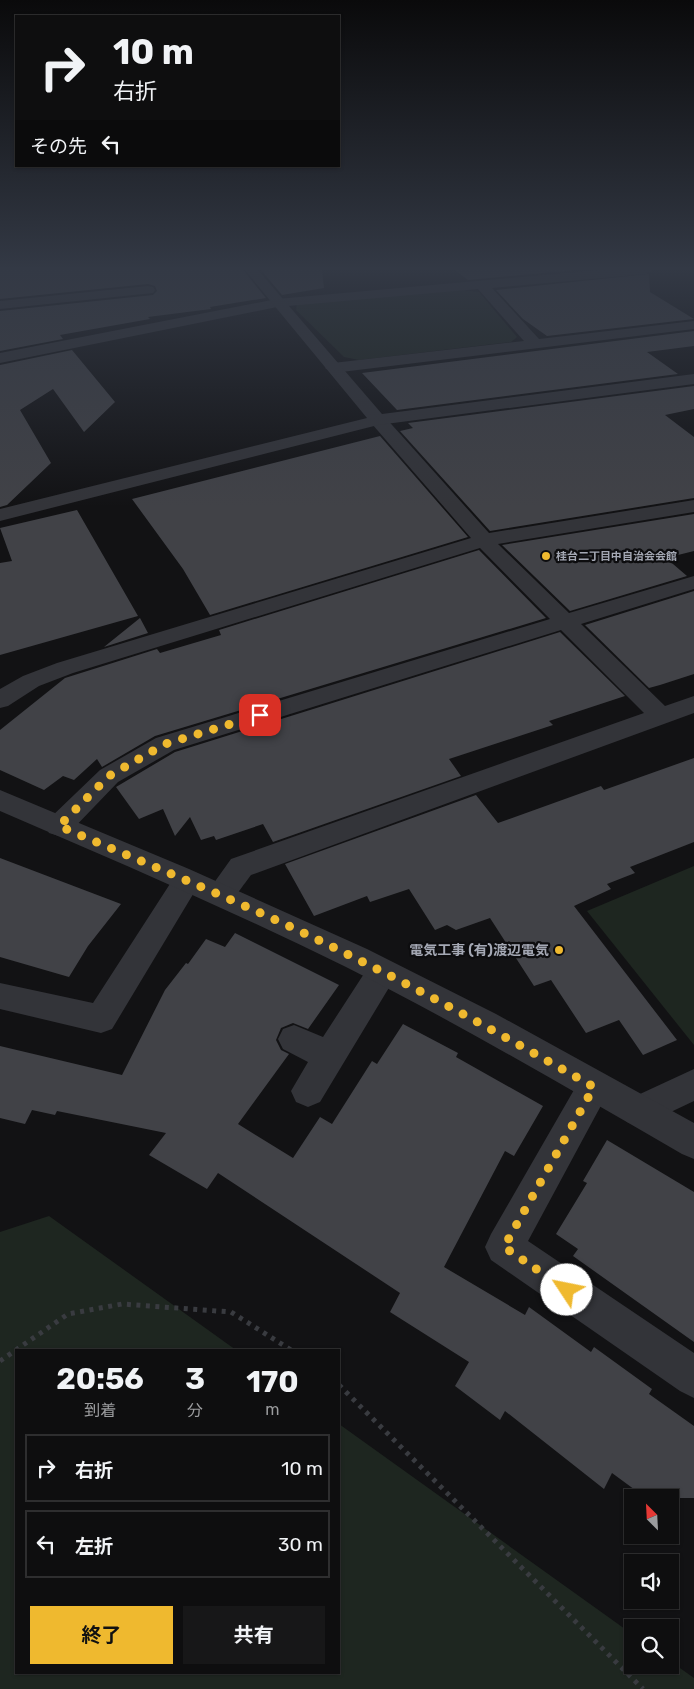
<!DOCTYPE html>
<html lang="ja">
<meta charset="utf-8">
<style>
body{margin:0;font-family:Rubik,"Noto Sans JP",sans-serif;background:#171718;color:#f1f3f6;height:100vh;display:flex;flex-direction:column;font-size:19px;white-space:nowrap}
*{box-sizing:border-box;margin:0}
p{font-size:16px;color:#9b9c9e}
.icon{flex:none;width:28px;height:28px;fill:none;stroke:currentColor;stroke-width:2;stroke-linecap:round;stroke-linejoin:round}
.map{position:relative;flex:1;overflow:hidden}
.drawer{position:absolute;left:15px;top:1349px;width:325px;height:325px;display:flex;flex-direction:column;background:#0e0e0f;border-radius:0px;box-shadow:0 1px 4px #0004,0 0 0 1px #2e2e2f}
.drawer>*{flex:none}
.guide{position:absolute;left:15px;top:15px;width:325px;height:152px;border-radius:0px;box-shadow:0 1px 4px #0004,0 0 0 1px #2e2e2f;background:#0e0e0f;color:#f1f3f6;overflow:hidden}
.needle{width:32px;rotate:336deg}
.controls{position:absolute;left:624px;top:1489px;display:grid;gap:10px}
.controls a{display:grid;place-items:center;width:55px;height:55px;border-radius:0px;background:#0e0e0f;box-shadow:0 1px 4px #0004,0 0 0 1px #2e2e2f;font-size:25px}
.pin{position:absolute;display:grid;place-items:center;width:42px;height:42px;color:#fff;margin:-21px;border-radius:10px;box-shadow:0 2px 8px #0006}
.me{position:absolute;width:55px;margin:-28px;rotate:304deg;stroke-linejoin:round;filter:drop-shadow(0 0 4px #0008)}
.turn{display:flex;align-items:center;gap:18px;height:105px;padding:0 15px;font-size:22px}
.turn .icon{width:65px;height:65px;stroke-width:2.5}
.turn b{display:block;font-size:35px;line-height:42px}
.then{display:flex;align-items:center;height:48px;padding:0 15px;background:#0003;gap:10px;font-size:19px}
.eta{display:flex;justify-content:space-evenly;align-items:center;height:85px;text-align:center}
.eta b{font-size:30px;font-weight:700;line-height:35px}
.primary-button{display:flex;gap:10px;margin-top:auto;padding:10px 15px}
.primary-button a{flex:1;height:58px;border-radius:0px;background:#efb92f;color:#111;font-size:20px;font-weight:700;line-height:58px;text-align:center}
.primary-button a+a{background:#171718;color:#f1f3f6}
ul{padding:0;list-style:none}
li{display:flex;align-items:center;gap:15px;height:68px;margin:0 10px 8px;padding:0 5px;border:2px solid #2e2e2f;border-radius:0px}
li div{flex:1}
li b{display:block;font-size:19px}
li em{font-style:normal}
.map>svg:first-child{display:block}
</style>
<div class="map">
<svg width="694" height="1689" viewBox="0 0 694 1689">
<rect width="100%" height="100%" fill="#121214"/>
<g fill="#1e2620">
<path d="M463,290L479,292L517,337L511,342L359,360L344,357L296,310L297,304Z"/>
<path d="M694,866V1045L587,911Z"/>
<path d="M49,1216L236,1350H16V1672H339V1424L632,1634V1665H670V1661L694,1678V1689H0V1232Z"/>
</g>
<g fill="#414247">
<path d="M0,270H243L266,298L210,307L211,309L148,317L150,319L60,335L63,339L0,351V311L153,295L157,291L155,286L148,284L0,299Z"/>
<path d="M261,270H322L324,288L282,295Z"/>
<path d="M455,270H576L468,280Z"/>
<path d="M649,274L650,292L694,319L547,336L523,319L496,290Z"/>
<path d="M694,331V346L647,352L678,374L397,410L362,373Z"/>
<path d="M72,350L115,402L84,432L53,389L20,410L51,463L7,505L0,507V365Z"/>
<path d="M694,386V409L665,415L694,437V498L490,531L400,431L413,428L408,423Z"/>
<path d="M380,436L468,537L210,615L183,569L132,499Z"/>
<path d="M77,510L138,616L0,655V563L12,561L0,528Z"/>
<path d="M694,514V551L666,558L687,576L570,611L502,545Z"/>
<path d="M479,550L546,618L155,736L102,767L97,759L74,780L63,776L44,790L0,770V730L65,678L157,649L160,653L221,635L219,630Z"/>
<path d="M694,591V674L660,685L649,688L585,625Z"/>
<path d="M140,618L148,633L104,647Z"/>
<path d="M560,632L625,696L549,721L553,725L449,759L461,776L273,842L263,824L216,840L214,836L201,840L190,817L175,836L163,809L139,819L116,787L175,752Z"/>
<path d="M694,758V842L630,867L635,873L607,884L611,889L574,906L677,1040L643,1055L619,1020L586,1033L551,980L534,986L490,918L456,930L447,925L435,930L409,889L370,902L367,896L314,916L285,864L476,795L498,823L601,786L604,790Z"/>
<path d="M0,858L121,904L88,946L69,977L0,957Z"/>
<path d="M235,933L339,985L308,1029L293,1023L281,1028L276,1040L281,1050L289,1054L238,1124L293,1158L320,1117L332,1124L372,1061L377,1064L403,1024L458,1053L456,1057L543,1106L514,1156L505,1151L444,1267L525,1315L529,1307L591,1352L594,1347L652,1389L649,1394L694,1426V1498H646L612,1473L604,1489L505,1411L500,1420L455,1386L469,1362L390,1312L400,1293L218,1173L207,1189L149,1155L166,1133L57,1111L55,1115L32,1110L25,1124L0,1118V1046L122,1075L165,990L186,963L188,964L206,939L225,947Z"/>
<path d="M607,1140L694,1192V1342L573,1256L578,1249L556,1234L587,1183L583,1181Z"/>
</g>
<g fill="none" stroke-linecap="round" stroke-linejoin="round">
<g stroke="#393b40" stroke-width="5" stroke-dasharray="4 5.5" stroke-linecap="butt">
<path d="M0,1361L68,1314L122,1304L231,1312L291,1350"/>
<path d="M339,1385L643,1689"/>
</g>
<g fill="#333439" fill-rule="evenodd">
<path d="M600,270H652L646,274L492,288L539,339L694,321V329L333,373L325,368L333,363L524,341L478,289L277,307L0,363V353L277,299Z"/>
<path d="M148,286L153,287L155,290L153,293L0,309V301Z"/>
<path d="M378,415L384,416L489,533L694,500V512L498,544L569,613L694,576V589L581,624L665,706L694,696V713L251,875C239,890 231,909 210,902L206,894L231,859L644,713L561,630L174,750L118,782L69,833L59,836L49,833L45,826L49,819L100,770L156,738L550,619L480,548L73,673L39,686L8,706L0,708V689L23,676L57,663L471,538L372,424L370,420L372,416Z"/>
<path d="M187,870L197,873L201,881L112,1029L101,1033L0,1009V983L93,1003L177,873Z"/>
<path d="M382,959L393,963L397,972L393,981L320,1102L308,1107L296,1102L291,1091L308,1062L283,1049L278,1039L283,1029L294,1025L323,1037L371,963Z"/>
<path d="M694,1069V1101L639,1127L627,1122L622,1111L627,1100Z"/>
<path d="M594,1071L606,1076L611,1087L528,1241L694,1353V1398L680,1391L491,1260L485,1247L491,1234L582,1076Z"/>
</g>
<g fill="#333439" fill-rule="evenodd">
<path d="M245,270H258L382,414L694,374V384L378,425L0,521V509L367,418Z"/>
<path d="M0,790L189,869L367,949L496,1014L694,1123V1159L682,1154C571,1090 461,1025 346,967C233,911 116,861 0,811Z"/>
</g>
</g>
<linearGradient id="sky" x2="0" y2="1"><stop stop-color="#0a0a0b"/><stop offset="0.53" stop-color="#333945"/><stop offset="1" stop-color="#333945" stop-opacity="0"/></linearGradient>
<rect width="694" height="507" fill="url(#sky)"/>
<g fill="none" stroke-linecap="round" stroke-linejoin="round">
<path stroke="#efb92f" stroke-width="9" stroke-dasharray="0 16.2" d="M260,715L165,744L109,776L59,826C159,869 260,910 357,959C438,999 516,1043 594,1087L504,1247L567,1290"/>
</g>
<g fill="#efb92f" stroke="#0d0d0f" stroke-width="2">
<circle cx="546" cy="556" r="5"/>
<circle cx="559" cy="950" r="5"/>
</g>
<g text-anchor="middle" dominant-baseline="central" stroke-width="4.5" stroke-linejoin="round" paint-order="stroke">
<g font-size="11" font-weight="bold" fill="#a4a8b4" stroke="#0d0d0f" text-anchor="start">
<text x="556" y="556">桂台二丁目中自治会会館</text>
</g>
<g font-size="14" font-weight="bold" fill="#a4a8b4" stroke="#0d0d0f" text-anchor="end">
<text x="549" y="950">電気工事 (有)渡辺電気</text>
</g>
</g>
</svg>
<div class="controls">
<a><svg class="needle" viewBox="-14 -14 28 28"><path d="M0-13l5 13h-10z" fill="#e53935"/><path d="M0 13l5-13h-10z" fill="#9b9c9e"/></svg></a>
<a><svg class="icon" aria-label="sound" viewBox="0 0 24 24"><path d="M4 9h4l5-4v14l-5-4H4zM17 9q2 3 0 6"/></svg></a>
<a><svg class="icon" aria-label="search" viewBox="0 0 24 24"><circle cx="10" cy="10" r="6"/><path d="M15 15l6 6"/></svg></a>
</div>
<div class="pin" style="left:260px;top:715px;background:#d93025"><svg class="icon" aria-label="arrive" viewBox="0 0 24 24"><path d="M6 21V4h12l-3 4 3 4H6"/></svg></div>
<svg class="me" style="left:567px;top:1290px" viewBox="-20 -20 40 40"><circle r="19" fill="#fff"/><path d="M0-13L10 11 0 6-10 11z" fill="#efb92f"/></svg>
<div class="guide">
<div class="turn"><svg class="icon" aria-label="right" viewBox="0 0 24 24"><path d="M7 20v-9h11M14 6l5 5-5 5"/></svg><div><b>10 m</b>右折</div></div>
<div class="then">その先<svg class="icon" aria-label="left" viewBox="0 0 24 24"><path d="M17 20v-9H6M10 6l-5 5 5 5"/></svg></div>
</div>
<section class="drawer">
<div class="eta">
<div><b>20:56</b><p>到着</p></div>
<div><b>3</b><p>分</p></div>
<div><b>170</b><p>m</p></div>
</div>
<ul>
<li><svg class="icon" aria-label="right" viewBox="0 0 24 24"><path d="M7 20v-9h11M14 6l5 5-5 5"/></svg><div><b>右折</b></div><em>10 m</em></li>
<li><svg class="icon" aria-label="left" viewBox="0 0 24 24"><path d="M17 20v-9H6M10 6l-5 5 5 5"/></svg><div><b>左折</b></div><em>30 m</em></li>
</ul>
<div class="primary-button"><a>終了</a><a>共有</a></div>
</section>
</div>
